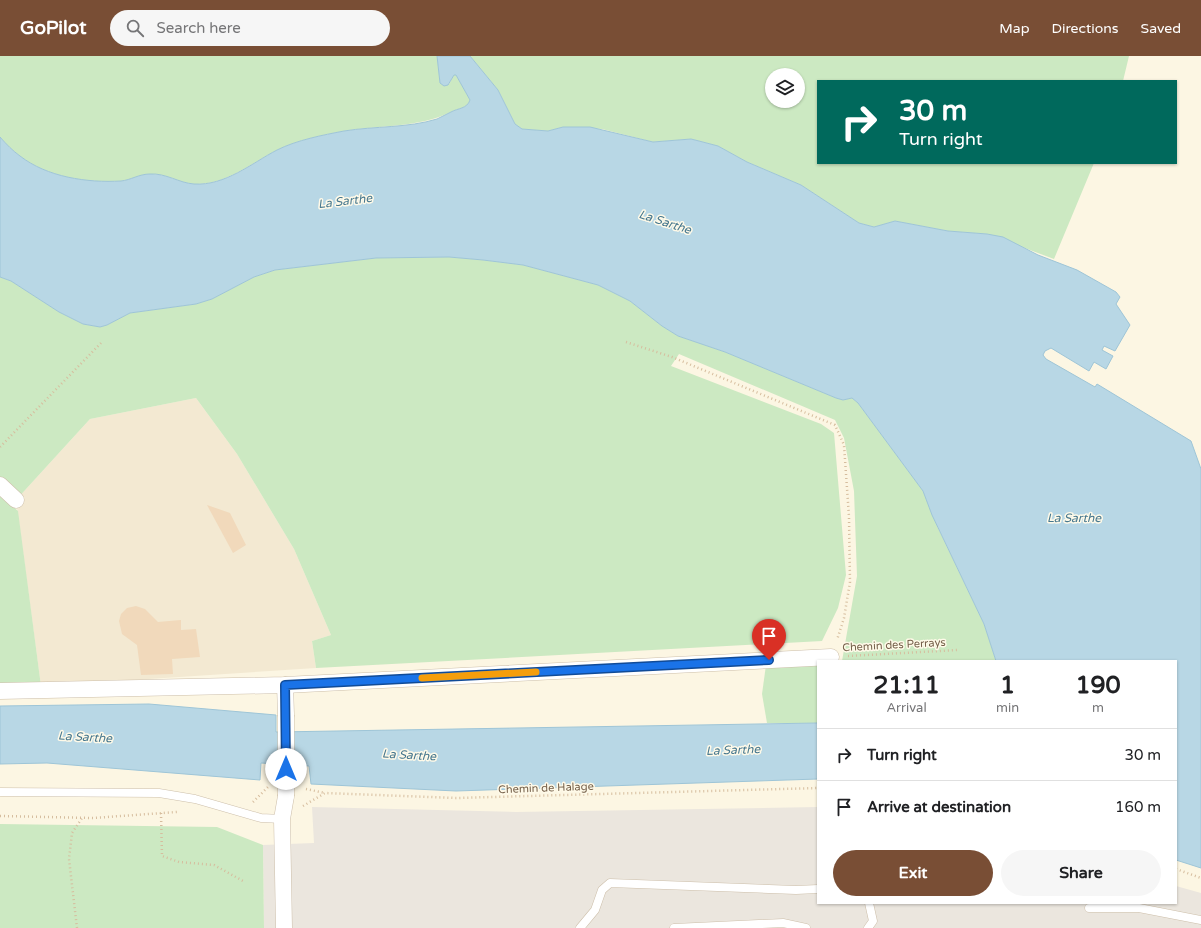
<!DOCTYPE html>
<style>
body{margin:0;font-family:"Varela Round",sans-serif;background:#f6f6f6;color:#202124;height:100vh;display:flex;flex-direction:column;font-size:15px;white-space:nowrap}
*{box-sizing:border-box;margin:0}
p{font-size:13px;color:#757577}
.icon{flex:none;width:22px;height:22px;fill:none;stroke:currentColor;stroke-width:2;stroke-linecap:round;stroke-linejoin:round}
.map{position:relative;flex:1;overflow:hidden}
.side{position:absolute;left:817px;top:604px;width:360px;height:244px;display:flex;flex-direction:column;background:#fff;border-radius:0px;box-shadow:0 1px 3px #0004}
.side>*{flex:none}
.hud{position:absolute;left:817px;top:24px;width:360px;height:84px;border-radius:0px;box-shadow:0 1px 3px #0004;background:#00695c;color:#fff;overflow:hidden}
.tools{position:absolute;left:765px;top:12px;display:grid;gap:8px}
.tools a{display:grid;place-items:center;width:40px;height:40px;border-radius:50%;background:#fff;box-shadow:0 1px 3px #0004;font-size:20px}
.pin{position:absolute;display:grid;place-items:center;width:34px;height:34px;color:#fff;margin:-41px -17px;border-radius:50% 50% 50% 0;rotate:-45deg;box-shadow:0 0 4px #0007}
.pin .icon{rotate:45deg}
.me{position:absolute;width:44px;margin:-22px;rotate:0deg;stroke-linejoin:round;filter:drop-shadow(0 0 3px #0008)}
.turn{display:flex;align-items:center;gap:14px;height:84px;padding:0 16px;font-size:18px}
.turn .icon{width:52px;height:52px;stroke-width:2.5}
.turn b{display:block;font-size:28px;line-height:34px}
.eta{display:flex;justify-content:space-evenly;align-items:center;height:68px;text-align:center}
.eta b{font-size:24px;font-weight:700;line-height:28px}
.primary-button{display:flex;gap:8px;margin-top:auto;padding:8px 16px}
.primary-button a{flex:1;height:46px;border-radius:24px;background:#794e35;color:#fff;font-size:16px;font-weight:700;line-height:46px;text-align:center}
.primary-button a+a{background:#f6f6f6;color:#202124}
ul{padding:0;list-style:none}
li{display:flex;align-items:center;gap:12px;height:52px;padding:0 16px;border-top:1px solid #e0e0e0}
li div{flex:1}
li b{display:block;font-size:15px}
li em{font-style:normal}
header{display:flex;align-items:center;gap:24px;box-sizing:border-box;height:56px;padding:0 20px;background:#794e35;color:#fff}
header strong{font-size:19px}
nav{display:flex;gap:22px;margin-inline-start:auto;font-size:14px}
.search{width:280px;height:36px;background:#f6f6f6;display:flex;align-items:center;gap:10px;box-sizing:border-box;padding:0 14px;border-radius:22px;color:#757577;font-size:15px}
.map>svg:first-child{display:block}
</style>
<header>
<strong>GoPilot</strong>
<div class="search"><svg class="icon" aria-label="search" viewBox="0 0 24 24"><circle cx="10" cy="10" r="6"/><path d="M15 15l6 6"/></svg>Search here</div>
<nav><a>Map</a><a>Directions</a><a>Saved</a></nav>
</header>
<div class="map">
<svg width="1201" height="872" viewBox="0 0 1201 872">
<rect width="100%" height="100%" fill="#fcf6e3"/>
<path fill="#f3e9d2" d="M196,342L237,398L294,493L331,579L312,585L316,612L41,630L16,444L90,363Z"/>
<path fill="#ebe6de" d="M312,751L516,756L818,751V847H1176V830L1201,837V872H264L263,789L314,787Z"/>
<g fill="#cce9c2" fill-rule="evenodd">
<path d="M0,0H437L440,25L449,28L454,19H456L470,44C467,53 458,52 451,56C417,72 380,69 344,75C322,79 297,84 277,94C252,107 224,130 194,128C179,127 166,117 150,118C139,118 131,124 121,125C87,127 47,121 20,100C13,95 6,88 0,81Z"/>
<path d="M470,0H1129L1123,25H818V107H1094L1054,203L987,178L948,175L895,165L874,171L859,167L801,129L747,106L718,90L699,85L691,83L653,86L602,73L563,71L548,75L522,73L515,68L498,34ZM772,19H798V45H772Z"/>
<path d="M449,201L483,204L523,209L598,229L630,245L662,270L678,280L725,296L836,342L843,344L852,342L858,347L923,435L938,472L984,568L996,605H842L857,520L854,435L844,382L835,364L679,298L671,310L821,368L834,377L846,519L838,552L822,585L316,612L312,585L331,579L294,493L237,398L196,342L90,363L16,444L0,429V221L11,225L59,256L83,268L100,271L107,269L130,257L196,248L212,243L254,221L275,214L376,202Z"/>
<path d="M0,439L18,455L41,630H0Z"/>
<path d="M818,607V667H767L762,638L766,609Z"/>
<path d="M0,768L217,771L263,789L264,872H0Z"/>
</g>
<g fill="#b8d7e5" stroke="#9ec5d7">
<path d="M437,0H470L498,34L515,68L522,73L548,75L563,71H590L653,86L691,83L699,85L718,90L747,106L801,129L859,167L874,171L895,165L948,175L987,178L1003,181L1038,199L1077,214L1116,236L1120,241L1116,248L1130,269L1115,295L1104,290L1102,294L1113,300L1106,313L1094,306L1089,315L1051,292L1045,295L1043,299L1046,303L1095,331L1097,328L1191,385L1201,413V812L1176,804V605H996L984,568L932,459L923,435L858,347L852,342L843,344L836,342L725,296L678,280L662,270L630,245L598,229L523,209L483,204L449,201L376,202L275,214L254,221L212,243L196,248L130,257L107,269L100,271L83,268L59,256L11,225L0,221V81C6,88 13,95 20,100C47,121 87,127 121,125C131,124 139,118 150,118C166,117 179,127 194,128C225,130 252,107 277,94C297,84 323,79 344,75C375,70 408,72 437,63C442,61 446,58 451,56C458,52 467,53 470,44L456,19H454L448,29L444,30L440,27Z"/>
<path d="M149,648L276,659V676L818,667V723L456,735L311,728L309,710L261,707L260,724L47,707L0,708V650Z"/>
</g>
<g fill="#f1d9bb">
<path d="M207,449L230,457L246,489L233,497Z"/>
<path d="M136,550L145,553L158,566L181,564V574L196,573L200,601L172,603L173,618L141,619L137,589L122,578L119,565L121,558L127,552Z"/>
</g>
<g fill="none" stroke-linecap="round" stroke-linejoin="round">
<g stroke="#cdbfaa" stroke-width="9">
<g id="service">
<path d="M0,736L159,737L195,743L261,762L282,763"/>
<path d="M1089,852H1139L1201,864"/>
<path d="M580,872L595,854L602,834L610,827L796,834L818,833"/>
<path d="M674,872L783,867L806,872"/>
<path d="M868,872L873,865L869,847"/>
</g>
</g>
<g stroke="#cdbfaa" stroke-width="17">
<g id="minor">
<path d="M0,429L16,444"/>
<path d="M285,629L286,659"/>
<path d="M0,635L285,629L831,601"/>
<path d="M284,872L282,763L286,740"/>
</g>
</g>
<g stroke="#d6bd9e" stroke-width="2.5" stroke-dasharray="1 3" stroke-linecap="butt">
<path d="M626,286L672,301L835,369L844,389L849,461L850,526L844,562L837,584"/>
<path d="M0,391L101,287"/>
<path d="M848,600L958,594"/>
<path d="M306,733L325,737"/>
<path d="M253,746L268,731"/>
<path d="M303,750L325,737L456,742L818,732"/>
<path d="M161,757L162,800L179,806L214,809L243,825"/>
<path d="M0,760L93,762L177,756"/>
<path d="M1176,813L1201,822"/>
<path d="M77,872L69,803L72,777L82,762"/>
</g>
<use href="#service" stroke="#fff" stroke-width="8"/>
<use href="#minor" stroke="#fff" stroke-width="16"/>
<g stroke="#cdbfaa" stroke-width="17" stroke-linecap="butt">
<path id="minor-bridge" d="M286,659V740"/>
</g>
<use href="#minor-bridge" stroke="#fff" stroke-width="16"/>
</g>
<g fill="none" stroke-linecap="round" stroke-linejoin="round">
<g stroke="#114b97" stroke-width="10">
<path id="route" d="M286,713L285,629L769,604"/>
</g>
<use href="#route" stroke="#1a73e8" stroke-width="7"/>
<path stroke="#f59e0b" stroke-width="7" d="M422,622L536,616"/>
</g>
<g text-anchor="middle" dominant-baseline="central" stroke-width="3" stroke-linejoin="round" paint-order="stroke">
<g font-size="11" fill="#745f49" stroke="#fffae9">
<text transform="translate(894 589) rotate(-3)">Chemin des Perrays</text>
<text transform="translate(546 732) rotate(-2)">Chemin de Halage</text>
</g>
<g font-size="12" font-style="italic" fill="#46778e" stroke="#fffae9">
<text transform="translate(345 145) rotate(-7)">La Sarthe</text>
<text transform="translate(665 166) rotate(18)">La Sarthe</text>
<text x="1074" y="462">La Sarthe</text>
<text transform="translate(85 681) rotate(3)">La Sarthe</text>
<text transform="translate(733 694) rotate(-2)">La Sarthe</text>
<text transform="translate(409 699) rotate(3)">La Sarthe</text>
</g>
</g>
</svg>
<div class="tools">
<a><svg class="icon" aria-label="layers" viewBox="0 0 24 24"><path d="M12 4l9 5-9 5-9-5zM3 14l9 5 9-5"/></svg></a>
</div>
<div class="pin" style="left:769px;top:604px;background:#d93025"><svg class="icon" aria-label="arrive" viewBox="0 0 24 24"><path d="M6 21V4h12l-3 4 3 4H6"/></svg></div>
<svg class="me" style="left:286px;top:713px" viewBox="-20 -20 40 40"><circle r="19" fill="#fff"/><path d="M0-13L10 11 0 6-10 11z" fill="#1a73e8"/></svg>
<div class="hud">
<div class="turn"><svg class="icon" aria-label="right" viewBox="0 0 24 24"><path d="M7 20v-9h11M14 6l5 5-5 5"/></svg><div><b>30 m</b>Turn right</div></div>
</div>
<section class="side">
<div class="eta">
<div><b>21:11</b><p>Arrival</p></div>
<div><b>1</b><p>min</p></div>
<div><b>190</b><p>m</p></div>
</div>
<ul>
<li><svg class="icon" aria-label="right" viewBox="0 0 24 24"><path d="M7 20v-9h11M14 6l5 5-5 5"/></svg><div><b>Turn right</b></div><em>30 m</em></li>
<li><svg class="icon" aria-label="arrive" viewBox="0 0 24 24"><path d="M6 21V4h12l-3 4 3 4H6"/></svg><div><b>Arrive at destination</b></div><em>160 m</em></li>
</ul>
<div class="primary-button"><a>Exit</a><a>Share</a></div>
</section>
</div>
